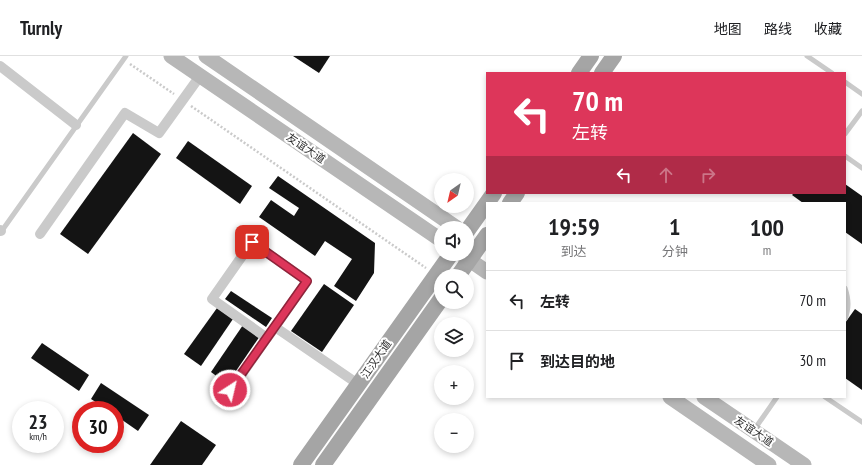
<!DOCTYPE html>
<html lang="zh">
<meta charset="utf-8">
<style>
body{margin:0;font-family:"PT Sans Narrow","Noto Sans SC",sans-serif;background:#f2f2f2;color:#202124;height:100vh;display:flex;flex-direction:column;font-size:15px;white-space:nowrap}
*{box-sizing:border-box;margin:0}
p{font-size:13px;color:#757577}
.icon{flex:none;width:22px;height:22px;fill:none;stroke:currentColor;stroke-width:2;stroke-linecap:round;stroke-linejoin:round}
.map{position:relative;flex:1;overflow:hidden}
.side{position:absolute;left:486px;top:146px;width:360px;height:196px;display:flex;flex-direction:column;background:#fff;border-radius:0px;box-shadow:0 2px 6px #0003}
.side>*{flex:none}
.banner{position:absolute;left:486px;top:16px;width:360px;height:122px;border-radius:0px;box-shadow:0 2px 6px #0003;background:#dd365a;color:#fff;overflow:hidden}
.needle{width:26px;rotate:214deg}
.fabs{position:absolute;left:434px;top:117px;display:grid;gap:8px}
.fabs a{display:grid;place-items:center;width:40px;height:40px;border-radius:50%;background:#fff;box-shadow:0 2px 6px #0003;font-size:20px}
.speed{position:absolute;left:12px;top:345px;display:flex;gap:8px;font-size:20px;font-weight:700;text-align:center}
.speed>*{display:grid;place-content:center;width:52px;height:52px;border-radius:50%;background:#fff;box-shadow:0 2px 6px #0003;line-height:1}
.speed small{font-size:10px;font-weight:400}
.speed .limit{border:6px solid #d22;background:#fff;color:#111}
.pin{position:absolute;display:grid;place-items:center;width:34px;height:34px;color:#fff;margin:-17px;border-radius:8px;box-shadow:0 2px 6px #0006}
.me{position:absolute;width:44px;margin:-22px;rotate:35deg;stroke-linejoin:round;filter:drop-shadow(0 0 3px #0008)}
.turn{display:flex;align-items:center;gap:14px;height:84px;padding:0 20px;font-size:18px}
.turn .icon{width:52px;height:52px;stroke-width:2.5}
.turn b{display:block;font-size:28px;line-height:34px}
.lanes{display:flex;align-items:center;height:38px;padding:0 20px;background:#0003;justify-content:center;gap:20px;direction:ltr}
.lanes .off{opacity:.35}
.eta{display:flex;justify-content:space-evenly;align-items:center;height:68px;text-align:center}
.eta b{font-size:24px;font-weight:700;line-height:28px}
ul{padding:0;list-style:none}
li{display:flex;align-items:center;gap:12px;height:60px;padding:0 20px;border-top:1px solid #e0e0e0}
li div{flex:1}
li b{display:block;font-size:15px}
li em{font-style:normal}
header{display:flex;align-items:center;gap:24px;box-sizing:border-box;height:56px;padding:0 20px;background:#fff;border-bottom:1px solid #e0e0e0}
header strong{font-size:19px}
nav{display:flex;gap:22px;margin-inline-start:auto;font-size:14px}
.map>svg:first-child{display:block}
</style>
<header>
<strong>Turnly</strong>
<nav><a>地图</a><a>路线</a><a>收藏</a></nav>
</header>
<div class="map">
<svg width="862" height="409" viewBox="0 0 862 409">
<rect width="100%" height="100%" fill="#fff"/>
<g fill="#141414">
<path d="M293,0H330L319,17Z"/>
<path d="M133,77L161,98L88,198L60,178Z"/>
<path d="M188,85L252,130L240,148L176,102Z"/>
<path d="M278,120L375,187L374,217L356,245L334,230L352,203L325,185L315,200L259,161L271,144L294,160L299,152L269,132Z"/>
<path d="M845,128L862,140V188L845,176V147H803L792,139L794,137H845Z"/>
<path d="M324,228L354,249L322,296L291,275Z"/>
<path d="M231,235L272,262L266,271L225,243Z"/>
<path d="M217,252L233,263L201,310L184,298Z"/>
<path d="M855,253L862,258V334L845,322V267Z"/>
<path d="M243,269L260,280L227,328L211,316Z"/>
<path d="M42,287L89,319L79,335L31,302Z"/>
<path d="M101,327L149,359L138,375L115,359V354H108L91,343Z"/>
<path d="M181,365L216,389L202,409H150Z"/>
</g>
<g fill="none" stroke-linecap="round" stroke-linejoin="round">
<g stroke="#cacaca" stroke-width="2.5" stroke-dasharray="2 2" stroke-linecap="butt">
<path d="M130,8L174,38"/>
<path d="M191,50L426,212"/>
</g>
<g stroke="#cacaca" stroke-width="5">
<path d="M807,0L832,17"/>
<path d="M845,26L862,38"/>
<path d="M845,78L862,55"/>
<path d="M845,100L862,112"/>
<path d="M1,176L126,0"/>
<path d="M845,232C849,244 849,252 845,263"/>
<path d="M825,341L862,366"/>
<path d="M754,374L777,341"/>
</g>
<g stroke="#cacaca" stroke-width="10">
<path d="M0,10L76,69"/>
<path d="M0,174L1,175"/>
<path d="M40,178L125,57L159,77L200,20"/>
<path d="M275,271L267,282L212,243L252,186L307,225L275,271L358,328"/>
<path d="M230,335L267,282"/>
</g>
<g stroke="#b7b7b7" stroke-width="15">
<path d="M171,0L441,184"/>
<path d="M206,0L457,172"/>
<path d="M461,198L487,216"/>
<path d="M670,341L769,409"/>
<path d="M704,341L804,409"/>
</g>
<g stroke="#a5a5a5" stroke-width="16">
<path d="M579,17L591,0"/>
<path d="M602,17L614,0"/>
<path d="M510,147L517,137"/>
<path d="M467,175L494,137"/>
<path d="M458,220L487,179"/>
<path d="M301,409L451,198"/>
<path d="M323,409L441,243"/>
</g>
</g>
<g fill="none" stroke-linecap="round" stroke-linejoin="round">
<g stroke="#90233a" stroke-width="10">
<path id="route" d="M230,334L307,225L252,186"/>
</g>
<use href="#route" stroke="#dd365a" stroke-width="7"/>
</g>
<g text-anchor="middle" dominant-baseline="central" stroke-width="4" stroke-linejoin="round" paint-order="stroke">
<g font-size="11" fill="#2d2d2d" stroke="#fff">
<text transform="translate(306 92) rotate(34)">友谊大道</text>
<text transform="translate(376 303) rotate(-55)">江汉大道</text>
<text transform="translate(754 375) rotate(34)">友谊大道</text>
</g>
</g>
</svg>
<div class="fabs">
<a><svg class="needle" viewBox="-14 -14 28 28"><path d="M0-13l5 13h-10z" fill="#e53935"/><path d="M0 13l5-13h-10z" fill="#757577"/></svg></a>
<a><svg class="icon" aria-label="sound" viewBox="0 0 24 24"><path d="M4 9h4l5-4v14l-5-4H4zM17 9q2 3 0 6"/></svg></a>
<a><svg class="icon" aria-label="search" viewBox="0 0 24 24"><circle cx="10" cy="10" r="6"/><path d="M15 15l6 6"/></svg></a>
<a><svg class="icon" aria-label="layers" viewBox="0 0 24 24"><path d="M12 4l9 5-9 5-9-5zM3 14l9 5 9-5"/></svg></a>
<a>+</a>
<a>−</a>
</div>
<div class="speed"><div>23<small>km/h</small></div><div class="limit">30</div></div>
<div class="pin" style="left:252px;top:186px;background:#d93025"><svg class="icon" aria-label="arrive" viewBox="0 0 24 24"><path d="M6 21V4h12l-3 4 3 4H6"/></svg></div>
<svg class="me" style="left:230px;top:334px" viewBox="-20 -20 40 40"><circle r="17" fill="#dd365a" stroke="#fff" stroke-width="3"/><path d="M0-11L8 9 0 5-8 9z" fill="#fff"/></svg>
<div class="banner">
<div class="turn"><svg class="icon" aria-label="left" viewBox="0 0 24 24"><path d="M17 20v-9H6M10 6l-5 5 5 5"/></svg><div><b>70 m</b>左转</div></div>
<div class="lanes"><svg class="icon" aria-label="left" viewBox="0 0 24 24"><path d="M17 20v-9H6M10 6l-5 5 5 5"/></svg><svg class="icon off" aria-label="ahead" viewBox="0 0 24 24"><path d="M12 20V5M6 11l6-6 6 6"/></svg><svg class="icon off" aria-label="right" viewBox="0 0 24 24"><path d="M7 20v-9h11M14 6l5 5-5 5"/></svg></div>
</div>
<section class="side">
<div class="eta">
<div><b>19:59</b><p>到达</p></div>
<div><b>1</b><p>分钟</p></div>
<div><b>100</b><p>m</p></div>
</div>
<ul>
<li><svg class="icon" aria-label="left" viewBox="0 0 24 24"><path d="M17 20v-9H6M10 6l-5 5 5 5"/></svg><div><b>左转</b></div><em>70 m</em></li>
<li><svg class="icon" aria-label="arrive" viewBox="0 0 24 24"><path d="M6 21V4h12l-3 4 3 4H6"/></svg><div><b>到达目的地</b></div><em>30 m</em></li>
</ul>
</section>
</div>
